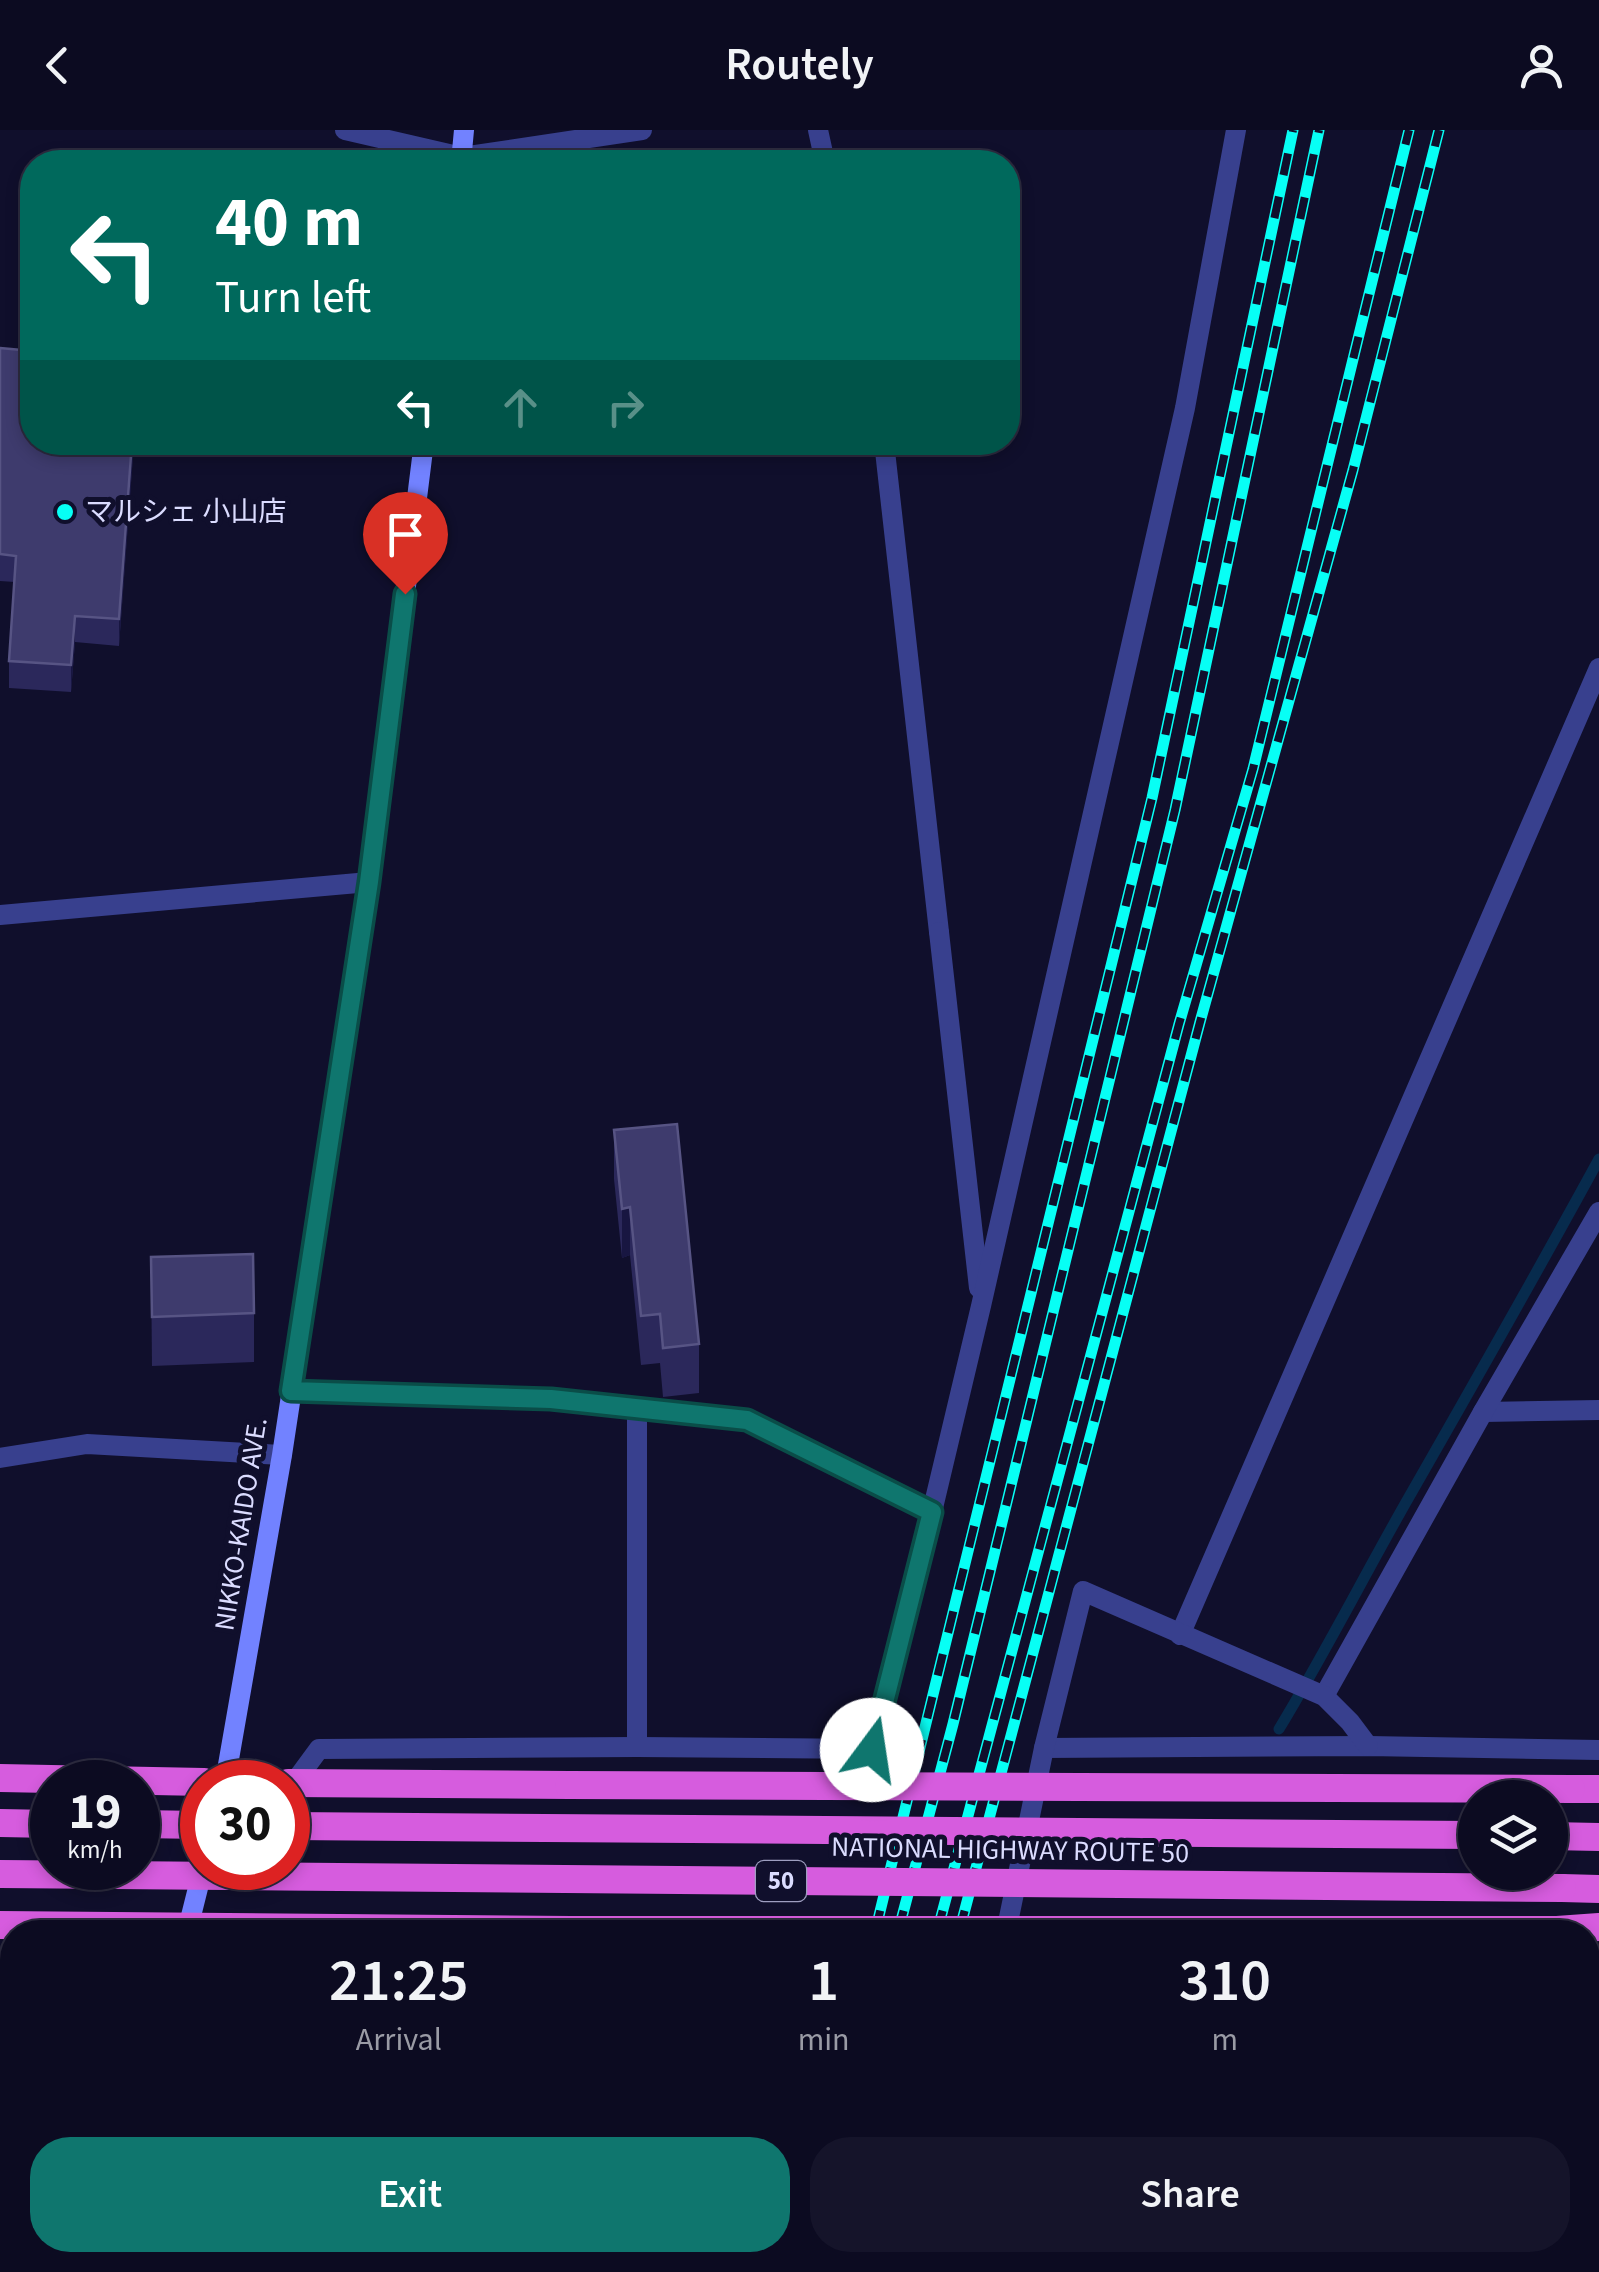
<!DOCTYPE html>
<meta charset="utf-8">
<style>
body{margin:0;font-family:"Source Sans 3","Noto Sans JP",sans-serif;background:#15142a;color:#f1f3f6;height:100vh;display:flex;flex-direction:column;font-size:38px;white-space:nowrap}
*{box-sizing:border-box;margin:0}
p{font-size:32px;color:#9a9ba5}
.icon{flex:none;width:55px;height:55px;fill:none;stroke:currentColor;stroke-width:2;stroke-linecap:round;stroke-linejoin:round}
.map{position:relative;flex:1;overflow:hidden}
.drawer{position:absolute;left:0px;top:1790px;width:1600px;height:352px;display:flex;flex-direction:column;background:#0c0b21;border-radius:40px 40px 0 0;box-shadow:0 5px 15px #0003,0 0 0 2px #2c2b3f}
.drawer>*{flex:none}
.hud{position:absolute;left:20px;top:20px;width:1000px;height:305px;border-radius:40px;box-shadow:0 5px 15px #0003,0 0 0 2px #2c2b3f;background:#00695c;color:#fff;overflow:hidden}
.tools{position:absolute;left:1458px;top:1650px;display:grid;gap:20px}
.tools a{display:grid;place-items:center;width:110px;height:110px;border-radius:50%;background:#0c0b21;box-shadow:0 5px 15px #0003,0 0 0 2px #2c2b3f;font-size:50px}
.speed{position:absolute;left:30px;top:1630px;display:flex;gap:20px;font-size:50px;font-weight:700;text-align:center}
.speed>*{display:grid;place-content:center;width:130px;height:130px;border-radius:50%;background:#0c0b21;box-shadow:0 5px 15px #0003,0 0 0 2px #2c2b3f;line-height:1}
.speed small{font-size:25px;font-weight:400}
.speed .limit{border:15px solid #d22;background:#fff;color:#111}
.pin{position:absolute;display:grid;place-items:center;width:85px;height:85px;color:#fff;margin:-102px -42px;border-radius:50% 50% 50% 0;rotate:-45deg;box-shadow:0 0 10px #0007}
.pin .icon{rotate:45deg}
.me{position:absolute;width:110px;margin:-55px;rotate:14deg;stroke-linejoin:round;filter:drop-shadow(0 0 8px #0008)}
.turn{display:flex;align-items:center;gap:35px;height:210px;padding:0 30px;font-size:45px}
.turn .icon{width:130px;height:130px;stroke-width:2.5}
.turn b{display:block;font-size:70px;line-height:85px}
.lanes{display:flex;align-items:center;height:95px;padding:0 30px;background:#0003;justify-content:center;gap:50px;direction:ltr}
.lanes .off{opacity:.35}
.eta{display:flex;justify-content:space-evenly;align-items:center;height:170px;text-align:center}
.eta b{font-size:60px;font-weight:600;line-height:70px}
.primary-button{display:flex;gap:20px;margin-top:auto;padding:20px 30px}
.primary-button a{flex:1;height:115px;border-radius:40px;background:#0f766e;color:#fff;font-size:40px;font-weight:600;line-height:115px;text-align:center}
.primary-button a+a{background:#15142a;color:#f1f3f6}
header{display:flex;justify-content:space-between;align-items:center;height:130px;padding:0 30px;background:#0c0b21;font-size:45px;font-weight:600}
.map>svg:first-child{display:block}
</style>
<header><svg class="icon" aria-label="back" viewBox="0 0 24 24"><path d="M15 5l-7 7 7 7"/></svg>Routely<svg class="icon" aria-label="person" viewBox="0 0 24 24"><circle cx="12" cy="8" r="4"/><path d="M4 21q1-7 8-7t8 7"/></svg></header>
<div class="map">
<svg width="1599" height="2142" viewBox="0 0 1599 2142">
<rect width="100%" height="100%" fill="#100f2c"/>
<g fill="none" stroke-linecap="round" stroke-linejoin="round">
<path stroke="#072b4d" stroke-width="11" d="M1279,1599C1325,1523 1365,1444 1409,1367C1473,1255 1537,1143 1599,1029"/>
<path stroke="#38408e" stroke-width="20" d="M884,312L939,802"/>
<g stroke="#38408e" stroke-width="20">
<path d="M345,0L462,27L642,0"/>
<path d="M818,0L825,32"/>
<path d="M0,785L369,752"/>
<path d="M939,802L979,1158"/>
<path d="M291,1261L551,1269L747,1290L932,1382"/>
<path d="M1483,1282L1599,1280"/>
<path d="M0,1328L87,1314L282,1325"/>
<path d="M1180,1505L1599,538"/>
<path d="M1324,1566L1483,1282L1599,1082"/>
<path d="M637,1617V1277"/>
<path d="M1044,1618L1368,1616L1599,1620"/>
<path d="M294,1653L319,1619L637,1617L872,1619L932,1382L981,1176L1185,278L1236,0"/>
<path d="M1006,1802L1044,1618L1083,1461L1324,1566L1350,1592L1368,1616"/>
<path d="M1588,1832H1599"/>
<path d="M741,2142L744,2130"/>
<path d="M925,2142L927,2130"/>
<path d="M1194,2142L1196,2130"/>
</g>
<g stroke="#7282ff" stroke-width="20">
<path d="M461,32L464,0"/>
<path d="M225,1652L282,1325L369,752L424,312"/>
<path d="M187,1802L203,1738"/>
<path d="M113,2142L116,2130"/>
</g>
<g stroke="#d65cde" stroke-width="28">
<path d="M0,1648L204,1652"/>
<path d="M288,1653L569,1655"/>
<path d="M1571,1659H1599"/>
<path d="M0,1693L52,1694"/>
<path d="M138,1694L202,1695"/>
<path d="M1550,1706L1599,1707"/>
<path d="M1562,1758L1599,1759"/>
<path d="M0,1795L571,1800"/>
<path d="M1557,1800L1599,1797"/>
</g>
<g stroke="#07fff5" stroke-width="11">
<g id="rail">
<path d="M875,1802L1152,668L1293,0"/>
<path d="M898,1802L953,1594L1175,680L1319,0"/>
<path d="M937,1802L1179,894L1253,639L1409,0"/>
<path d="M959,1802L1200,892L1353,340L1439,0"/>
<path d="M786,2142L789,2130"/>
<path d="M808,2142L811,2130"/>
<path d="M847,2142L850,2130"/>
<path d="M869,2142L872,2130"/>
</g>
</g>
<use href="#rail" stroke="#100f2c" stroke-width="8" stroke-dasharray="22" stroke-linecap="butt"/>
<g stroke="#d65cde" stroke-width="28">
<path d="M569,1655L1571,1659"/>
<path d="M288,1696L1475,1705"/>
<path d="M0,1744L1562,1758"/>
<path d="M571,1800H1557"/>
</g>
</g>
<g fill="#2b285b">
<path d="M0,218L32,312H134L119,516L75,512L71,562L9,558V531L15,452L0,451Z"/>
<path d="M614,1000L699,1214V1263L663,1267L660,1233L641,1235L630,1125L622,1128L614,1049Z"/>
<path d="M151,1127L254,1183V1232L152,1236Z"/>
</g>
<g fill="#181641">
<path d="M132,312H134L119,516V489Z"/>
<path d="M75,486V512L71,562V535Z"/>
<path d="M630,1077V1125L622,1128V1079Z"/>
<path d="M569,2130H573L570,2142H567Z"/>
</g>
<g fill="#3e3b6d" stroke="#575484" stroke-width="2.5">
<path d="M0,218L32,221V312H132L119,489L75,486L71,535L9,531L16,426L0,424Z"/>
<path d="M677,994L699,1214L663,1218L660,1184L641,1186L630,1077L622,1079L614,1000Z"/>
<path d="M253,1124L254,1183L152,1187L151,1127Z"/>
<path d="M549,2130H569L567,2142H547Z"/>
<path d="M600,2130H611L606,2142H596Z"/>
</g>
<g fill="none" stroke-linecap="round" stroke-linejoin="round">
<g stroke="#0a4d48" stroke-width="25">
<path id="route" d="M405,464L369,752L291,1261L551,1269L747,1290L932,1382L872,1620"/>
</g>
<use href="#route" stroke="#0f766e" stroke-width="18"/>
</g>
<circle fill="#07fff5" stroke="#100f2c" stroke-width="4" cx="65" cy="382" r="10"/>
<g text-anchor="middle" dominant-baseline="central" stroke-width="10" stroke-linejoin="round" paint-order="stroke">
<rect fill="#100f2c" stroke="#9e9ec0" stroke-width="2.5" x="756" y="1731" width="50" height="40" rx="8"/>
<g font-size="25" font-weight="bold" fill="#dbdcff">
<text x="781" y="1751">50</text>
</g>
<g font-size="28" fill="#dbdcff" stroke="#100f2c" text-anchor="start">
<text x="85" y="382">マルシェ 小山店</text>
</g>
<g font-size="28" fill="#dbdcff" stroke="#100f2c">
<text transform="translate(241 1394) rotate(-81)">NIKKO-KAIDO AVE.</text>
<text transform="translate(1010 1720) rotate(1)">NATIONAL HIGHWAY ROUTE 50</text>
</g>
</g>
</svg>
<div class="tools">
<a><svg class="icon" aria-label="layers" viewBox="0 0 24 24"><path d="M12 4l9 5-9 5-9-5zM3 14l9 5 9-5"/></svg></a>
</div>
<div class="speed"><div>19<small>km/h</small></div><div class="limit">30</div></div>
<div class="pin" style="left:405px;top:464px;background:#d93025"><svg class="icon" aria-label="arrive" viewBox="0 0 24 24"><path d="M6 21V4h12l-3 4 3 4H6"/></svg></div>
<svg class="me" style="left:872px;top:1620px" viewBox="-20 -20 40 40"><circle r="19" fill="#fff"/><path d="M0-13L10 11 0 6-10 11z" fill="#0f766e"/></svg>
<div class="hud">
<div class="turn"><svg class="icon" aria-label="left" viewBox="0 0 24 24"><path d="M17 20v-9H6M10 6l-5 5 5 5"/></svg><div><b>40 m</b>Turn left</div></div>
<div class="lanes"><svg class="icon" aria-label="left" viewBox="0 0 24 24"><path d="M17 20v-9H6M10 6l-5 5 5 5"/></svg><svg class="icon off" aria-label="ahead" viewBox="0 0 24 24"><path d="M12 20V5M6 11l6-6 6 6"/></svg><svg class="icon off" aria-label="right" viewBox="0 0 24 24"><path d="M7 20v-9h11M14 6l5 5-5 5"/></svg></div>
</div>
<section class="drawer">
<div class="eta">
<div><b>21:25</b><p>Arrival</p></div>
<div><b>1</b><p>min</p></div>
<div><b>310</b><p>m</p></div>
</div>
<div class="primary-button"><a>Exit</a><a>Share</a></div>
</section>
</div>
